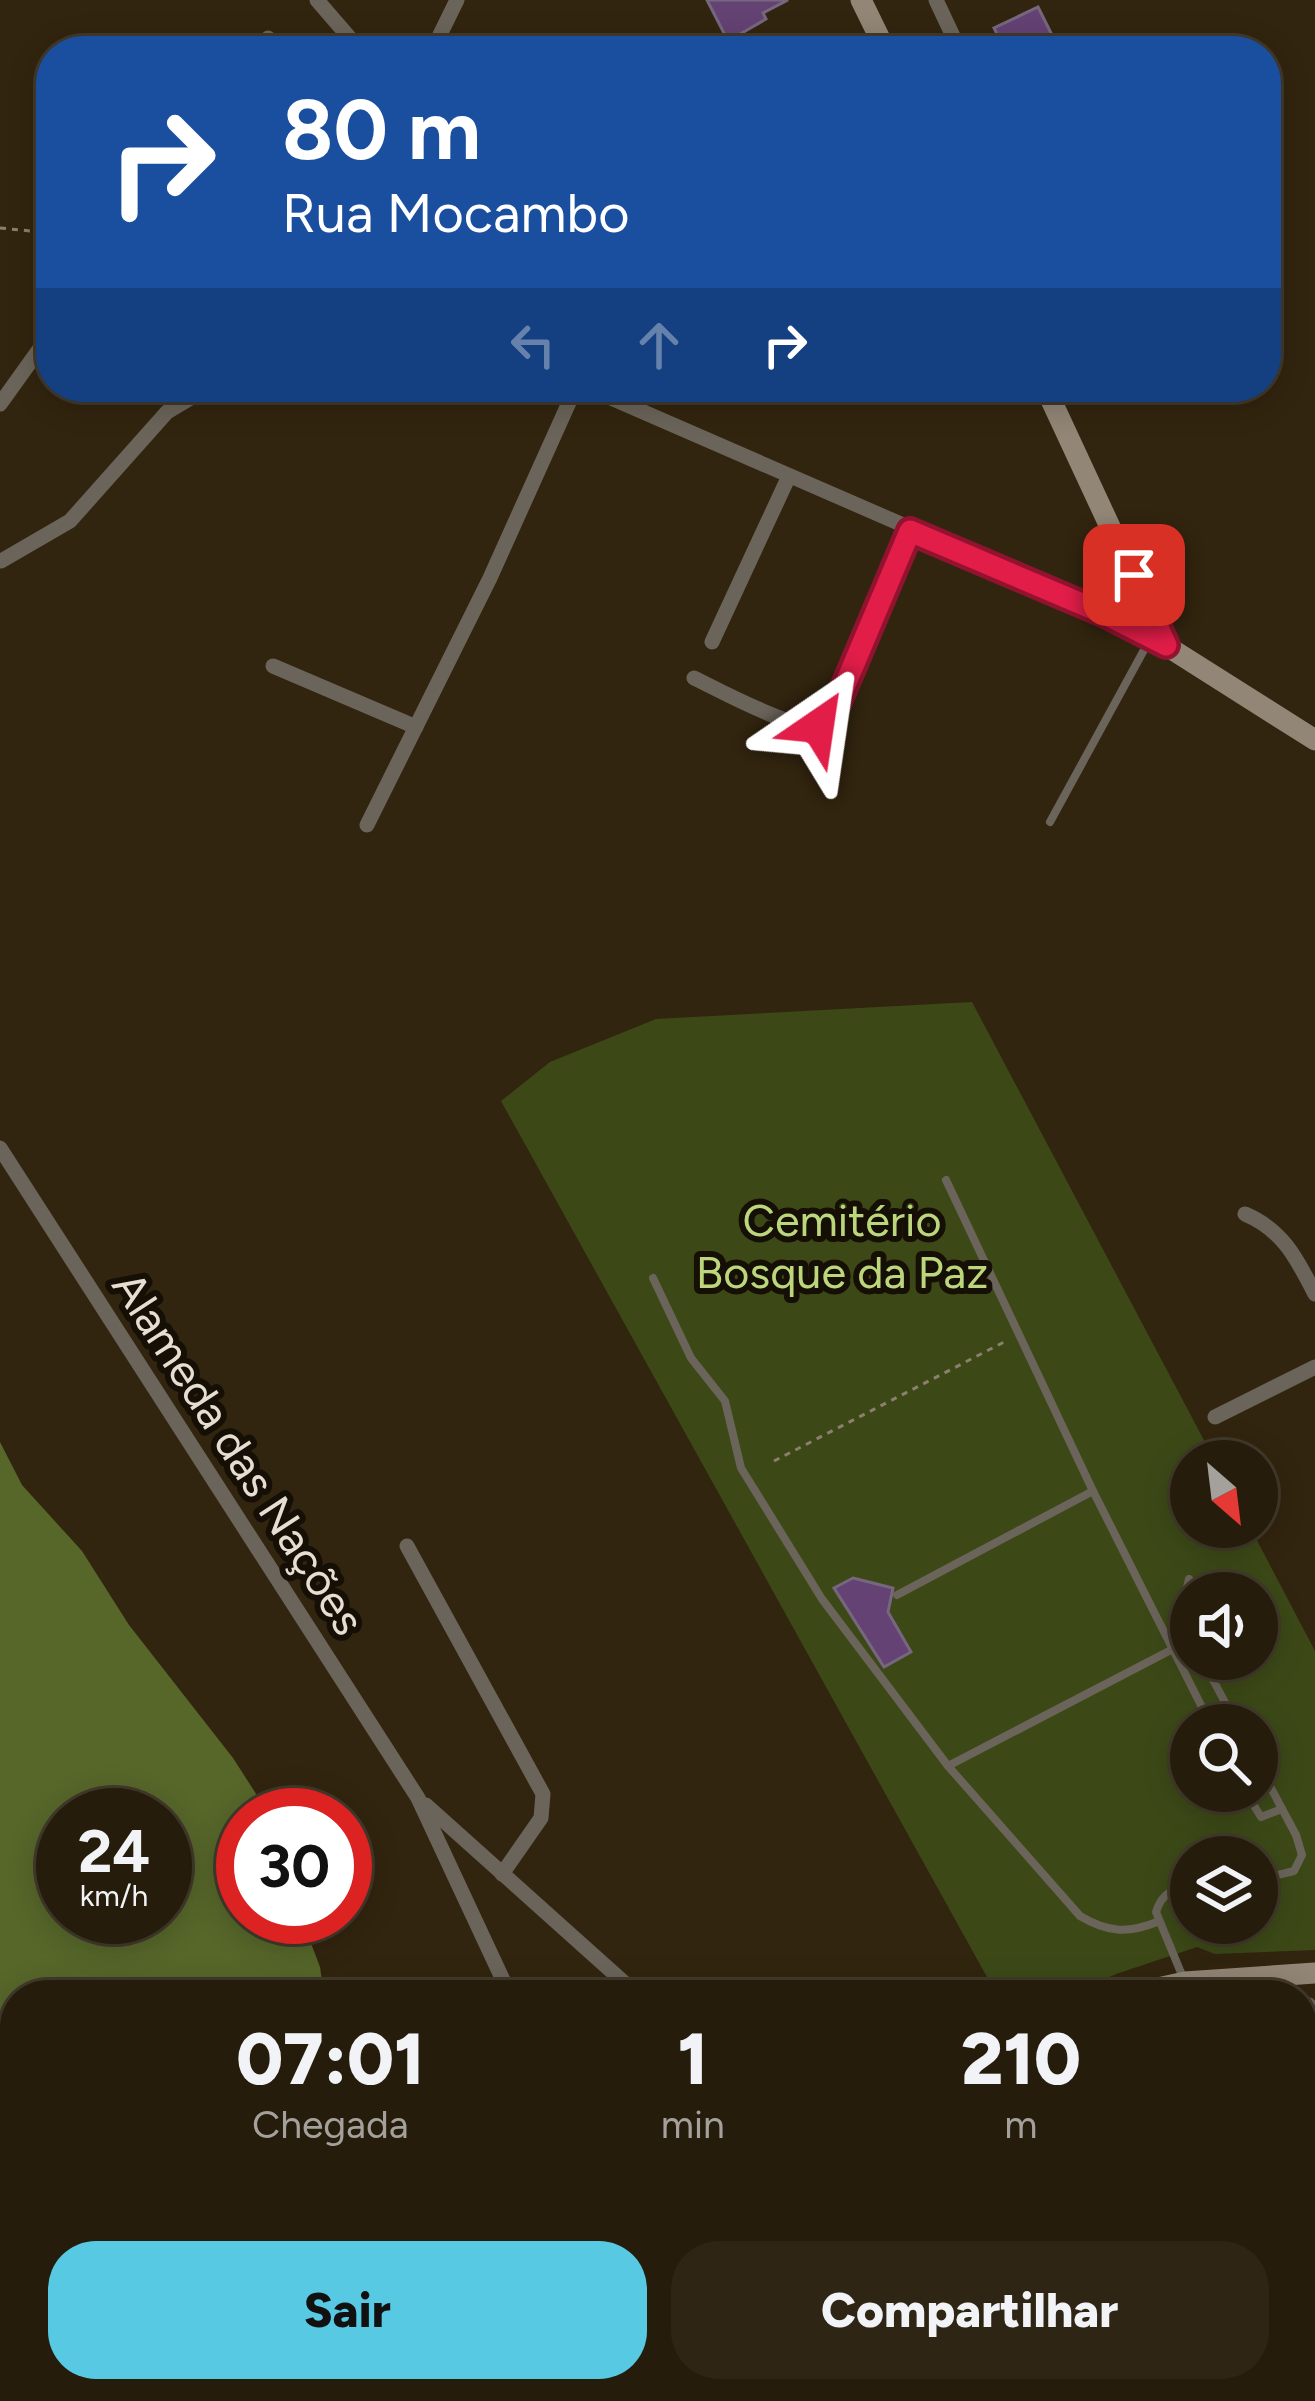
<!DOCTYPE html>
<html lang="pt">
<meta charset="utf-8">
<style>
body{margin:0;font-family:Figtree,sans-serif;background:#2e2514;color:#f1f3f6;height:100vh;display:flex;flex-direction:column;font-size:45px;white-space:nowrap}
*{box-sizing:border-box;margin:0}
p{font-size:39px;color:#a4a19d}
.icon{flex:none;width:66px;height:66px;fill:none;stroke:currentColor;stroke-width:2;stroke-linecap:round;stroke-linejoin:round}
.map{position:relative;flex:1;overflow:hidden}
.side{position:absolute;left:0px;top:1980px;width:1317px;height:423px;display:flex;flex-direction:column;background:#261c0b;border-radius:48px 48px 0 0;box-shadow:0 6px 30px #0003,0 0 0 3px #423a2c}
.side>*{flex:none}
.guide{position:absolute;left:36px;top:36px;width:1245px;height:366px;border-radius:48px;box-shadow:0 6px 30px #0003,0 0 0 3px #423a2c;background:#1a4fa0;color:#fff;overflow:hidden}
.needle{width:78px;rotate:152deg}
.buttons{position:absolute;left:1170px;top:1440px;display:grid;gap:24px}
.buttons a{display:grid;place-items:center;width:108px;height:108px;border-radius:50%;background:#261c0b;box-shadow:0 6px 30px #0003,0 0 0 3px #423a2c;font-size:60px}
.speed{position:absolute;left:36px;top:1788px;display:flex;gap:24px;font-size:60px;font-weight:700;text-align:center}
.speed>*{display:grid;place-content:center;width:156px;height:156px;border-radius:50%;background:#261c0b;box-shadow:0 6px 30px #0003,0 0 0 3px #423a2c;line-height:1}
.speed small{font-size:30px;font-weight:400}
.speed .limit{border:18px solid #d22;background:#fff;color:#111}
.pin{position:absolute;display:grid;place-items:center;width:102px;height:102px;color:#fff;margin:-51px;border-radius:24px;box-shadow:0 6px 18px #0006}
.me{position:absolute;width:132px;margin:-66px;rotate:32deg;stroke-linejoin:round;filter:drop-shadow(0 0 9px #0008)}
.turn{display:flex;align-items:center;gap:42px;height:252px;padding:0 48px;font-size:54px}
.turn .icon{width:156px;height:156px;stroke-width:2.5}
.turn b{display:block;font-size:84px;line-height:102px}
.lanes{display:flex;align-items:center;height:114px;padding:0 48px;background:#0003;justify-content:center;gap:60px;direction:ltr}
.lanes .off{opacity:.35}
.eta{display:flex;justify-content:space-evenly;align-items:center;height:204px;text-align:center}
.eta b{font-size:72px;font-weight:800;line-height:84px}
.action{display:flex;gap:24px;margin-top:auto;padding:24px 48px}
.action a{flex:1;height:138px;border-radius:48px;background:#57c9e2;color:#111;font-size:48px;font-weight:800;line-height:138px;text-align:center}
.action a+a{background:#2e2514;color:#f1f3f6}
.map>svg:first-child{display:block}
</style>
<div class="map">
<svg width="1315" height="2401" viewBox="0 0 1315 2401">
<rect width="100%" height="100%" fill="#32250f"/>
<path fill="#3c4917" fill-rule="evenodd" d="M972,1002L1215,1461H1191V1527H1250L1315,1651V1950L1215,1954L1197,1947L1116,1974L1071,1995H997L501,1101L550,1062L656,1019ZM1191,1593H1257V1659H1191ZM1191,1725H1257V1791H1191ZM1191,1857H1257V1923H1191Z"/>
<g fill="#57672a" fill-rule="evenodd">
<path d="M0,1442L22,1485L82,1551L129,1625L233,1758L269,1814L243,1815V1917H301L320,1967L324,1995H15V2078L0,2064ZM63,1815H165V1917H63Z"/>
<path d="M191,2388H540L525,2401H198Z"/>
</g>
<g fill="#644274" stroke="#76677e" stroke-width="3">
<path d="M707,0H788L763,13L766,19L728,41Z"/>
<path d="M1038,7L1060,51H1005L994,28Z"/>
<path d="M853,1578L893,1588L888,1612L911,1652L884,1667L834,1588Z"/>
<path d="M750,1979L795,1989L794,1995H747Z"/>
</g>
<g fill="none" stroke-linecap="round" stroke-linejoin="round">
<g stroke="#8b806e" stroke-width="3" stroke-dasharray="6 6" stroke-linecap="butt">
<path d="M0,228L51,233"/>
<path d="M774,1461L1008,1340"/>
</g>
<g stroke="#6b645a" stroke-width="8">
<path d="M1050,822L1150,639"/>
<path d="M946,1180L1093,1491L1211,1725"/>
<path d="M653,1278L691,1358L725,1401L741,1468L822,1599L948,1766L1080,1916C1107,1932 1127,1934 1157,1922"/>
<path d="M1189,1579L1180,1615L1191,1639"/>
<path d="M897,1595L1093,1491"/>
<path d="M1202,1659L1237,1725"/>
<path d="M1257,1762L1296,1835L1302,1855L1294,1871L1257,1880"/>
<path d="M948,1766L1171,1650"/>
<path d="M1245,1791L1261,1817L1282,1809"/>
<path d="M1184,1980L1156,1912C1162,1893 1172,1889 1191,1887"/>
</g>
<g stroke="#6b645a" stroke-width="15">
<path d="M317,0L361,51"/>
<path d="M936,0L960,51"/>
<path d="M268,38L282,51"/>
<path d="M432,51L457,0"/>
<path d="M586,387L1103,612L1165,645"/>
<path d="M0,404L51,333"/>
<path d="M1,561L70,521L167,412L209,387"/>
<path d="M712,642L789,476"/>
<path d="M273,666L416,727"/>
<path d="M694,678C717,689 797,733 819,725C828,722 833,711 837,703L910,531"/>
<path d="M367,825L490,578L576,387"/>
<path d="M0,1148L418,1798L510,1995"/>
<path d="M1245,1214C1283,1230 1297,1259 1315,1294"/>
<path d="M1215,1417L1315,1367"/>
<path d="M407,1546L543,1794L541,1818L502,1874"/>
<path d="M426,1805L638,1995"/>
<path d="M1302,2053L1309,2005"/>
<path d="M1302,2241L1315,2243"/>
<path d="M756,2401L807,2388"/>
<path d="M1248,2401L1250,2388"/>
</g>
<g stroke="#928676" stroke-width="21">
<path d="M861,0L886,51"/>
<path d="M1045,387L1165,645L1315,740"/>
<path d="M1103,612C1123,606 1137,599 1134,576"/>
<path d="M1126,1995L1185,1982L1315,1973"/>
<path d="M0,2336L15,2360"/>
<path d="M32,2388L39,2401"/>
<path d="M558,2401L573,2388"/>
</g>
</g>
<g fill="none" stroke-linecap="round" stroke-linejoin="round">
<g stroke="#92132f" stroke-width="30">
<path id="route" d="M818,726L830,716L837,704L910,531L1103,613L1166,645L1134,575"/>
</g>
<use href="#route" stroke="#e11d48" stroke-width="21"/>
</g>
<g text-anchor="middle" dominant-baseline="central" stroke-width="12" stroke-linejoin="round" paint-order="stroke">
<g font-size="45" fill="#bcd67c" stroke="#150f06">
<text x="842" y="1220">Cemitério<tspan x="842" dy="52">Bosque da Paz</tspan></text>
</g>
<g font-size="45" fill="#e6ded1" stroke="#150f06">
<text transform="translate(239 1453) rotate(57)">Alameda das Nações</text>
</g>
</g>
</svg>
<div class="buttons">
<a><svg class="needle" viewBox="-14 -14 28 28"><path d="M0-13l5 13h-10z" fill="#e53935"/><path d="M0 13l5-13h-10z" fill="#a4a19d"/></svg></a>
<a><svg class="icon" aria-label="sound" viewBox="0 0 24 24"><path d="M4 9h4l5-4v14l-5-4H4zM17 9q2 3 0 6"/></svg></a>
<a><svg class="icon" aria-label="search" viewBox="0 0 24 24"><circle cx="10" cy="10" r="6"/><path d="M15 15l6 6"/></svg></a>
<a><svg class="icon" aria-label="layers" viewBox="0 0 24 24"><path d="M12 4l9 5-9 5-9-5zM3 14l9 5 9-5"/></svg></a>
</div>
<div class="speed"><div>24<small>km/h</small></div><div class="limit">30</div></div>
<div class="pin" style="left:1134px;top:575px;background:#d93025"><svg class="icon" aria-label="arrive" viewBox="0 0 24 24"><path d="M6 21V4h12l-3 4 3 4H6"/></svg></div>
<svg class="me" style="left:818px;top:726px" viewBox="-20 -20 40 40"><path d="M0-17L14 15 0 8-14 15z" fill="#e11d48" stroke="#fff" stroke-width="4"/></svg>
<div class="guide">
<div class="turn"><svg class="icon" aria-label="right" viewBox="0 0 24 24"><path d="M7 20v-9h11M14 6l5 5-5 5"/></svg><div><b>80 m</b>Rua Mocambo</div></div>
<div class="lanes"><svg class="icon off" aria-label="left" viewBox="0 0 24 24"><path d="M17 20v-9H6M10 6l-5 5 5 5"/></svg><svg class="icon off" aria-label="ahead" viewBox="0 0 24 24"><path d="M12 20V5M6 11l6-6 6 6"/></svg><svg class="icon" aria-label="right" viewBox="0 0 24 24"><path d="M7 20v-9h11M14 6l5 5-5 5"/></svg></div>
</div>
<section class="side">
<div class="eta">
<div><b>07:01</b><p>Chegada</p></div>
<div><b>1</b><p>min</p></div>
<div><b>210</b><p>m</p></div>
</div>
<div class="action"><a>Sair</a><a>Compartilhar</a></div>
</section>
</div>
